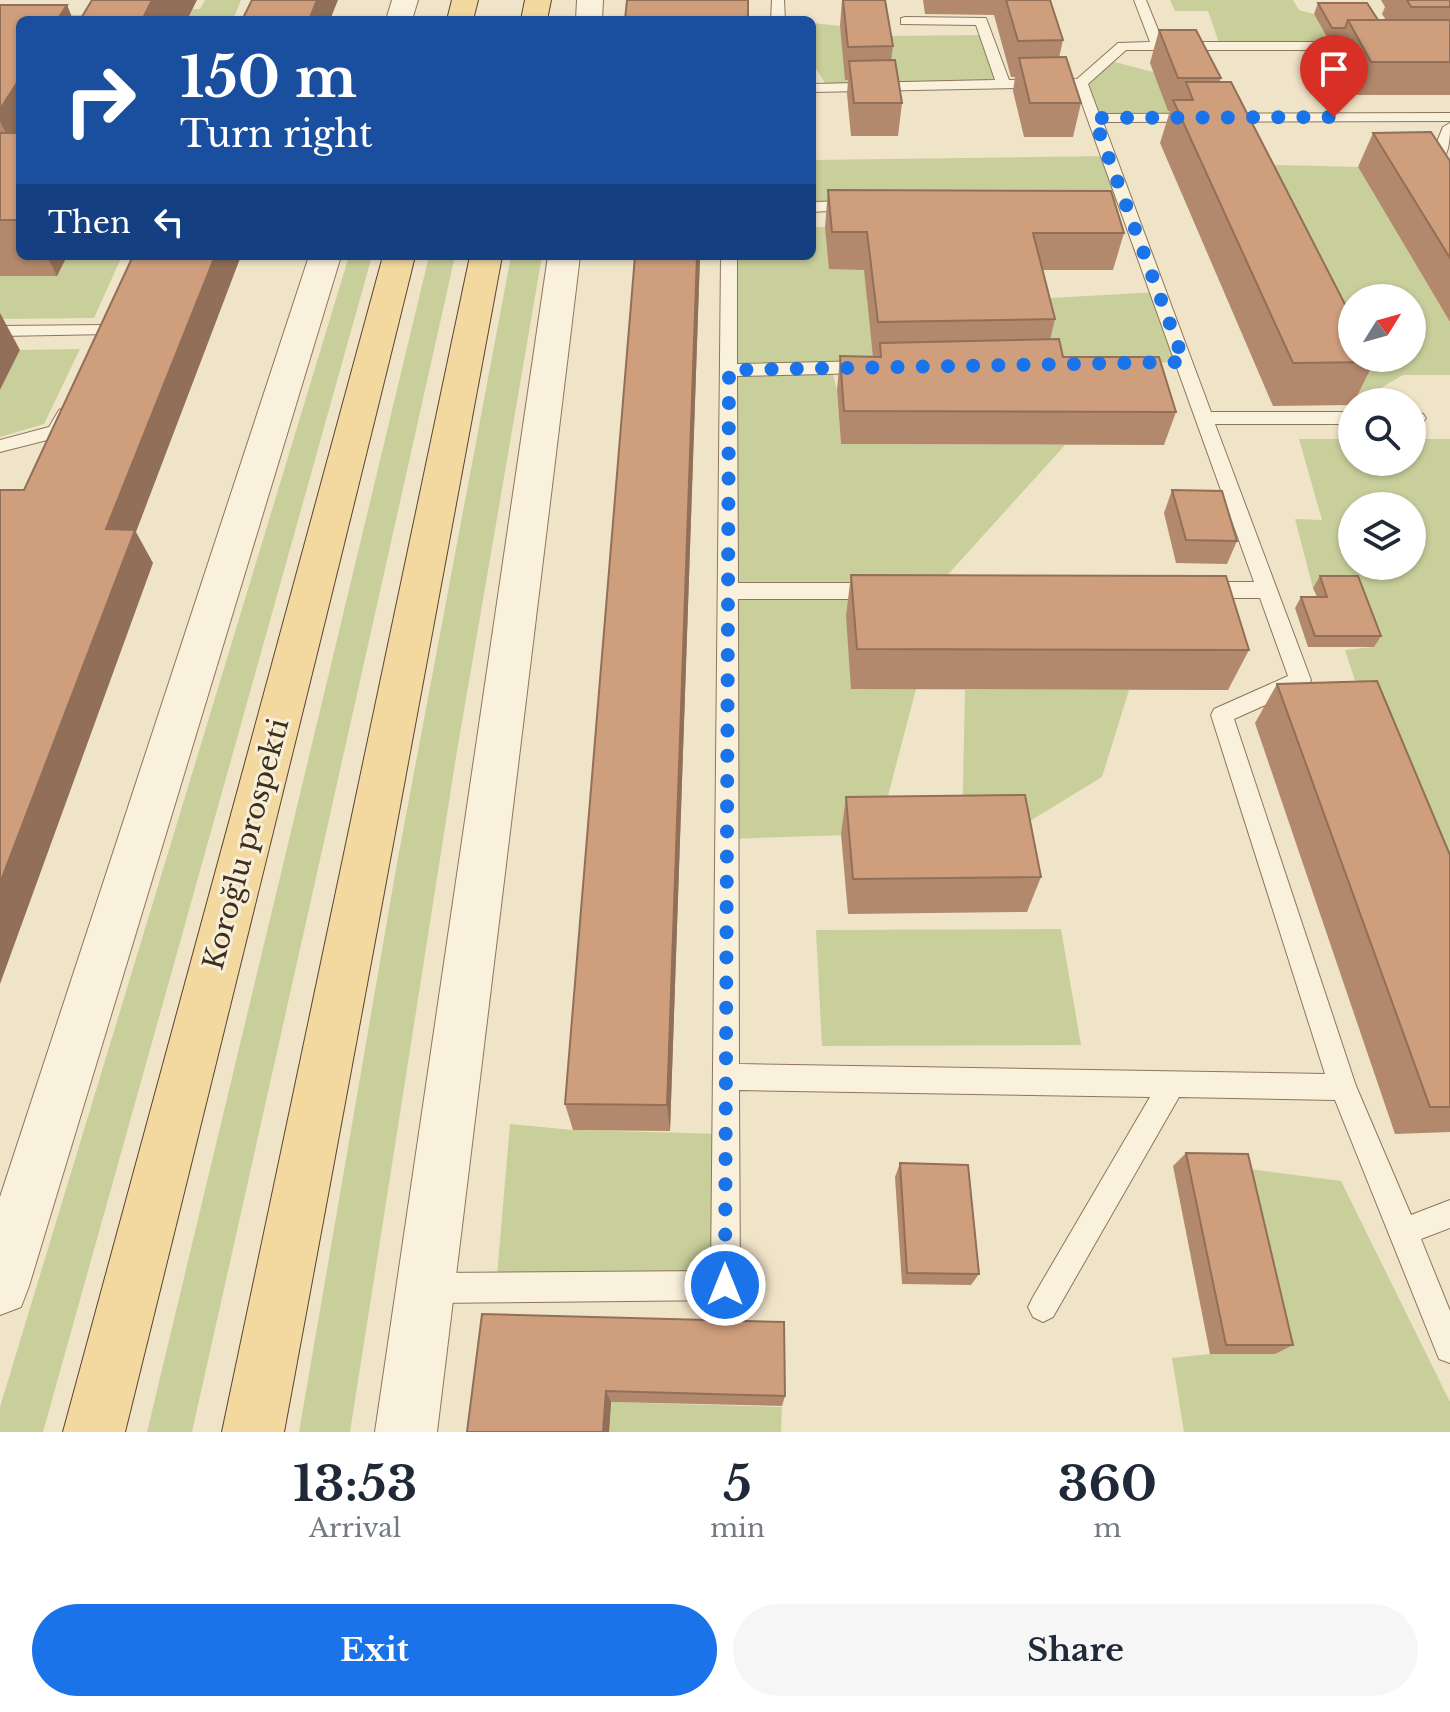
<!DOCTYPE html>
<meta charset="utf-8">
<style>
body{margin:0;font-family:"Libre Baskerville",serif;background:#f6f6f7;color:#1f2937;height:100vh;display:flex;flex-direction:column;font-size:30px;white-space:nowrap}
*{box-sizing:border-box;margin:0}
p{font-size:26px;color:#747a83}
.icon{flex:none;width:44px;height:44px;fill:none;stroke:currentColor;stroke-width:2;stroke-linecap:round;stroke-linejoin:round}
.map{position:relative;height:1432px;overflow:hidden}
.sheet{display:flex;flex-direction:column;background:#fff;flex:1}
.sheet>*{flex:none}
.top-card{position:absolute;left:16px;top:16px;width:800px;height:244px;border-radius:12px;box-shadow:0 2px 6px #0004;background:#1a4fa0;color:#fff;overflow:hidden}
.needle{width:52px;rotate:53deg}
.buttons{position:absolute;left:1338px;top:284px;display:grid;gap:16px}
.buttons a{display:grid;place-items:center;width:88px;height:88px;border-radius:50%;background:#fff;box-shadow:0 2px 6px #0004;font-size:40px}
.pin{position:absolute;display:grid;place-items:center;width:68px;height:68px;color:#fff;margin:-82px -34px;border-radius:50% 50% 50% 0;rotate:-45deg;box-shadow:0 0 8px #0007}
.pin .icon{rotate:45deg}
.me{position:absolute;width:88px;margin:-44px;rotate:0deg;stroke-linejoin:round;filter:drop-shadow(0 0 6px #0008)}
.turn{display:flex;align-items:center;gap:28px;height:168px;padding:0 32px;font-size:36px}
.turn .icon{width:104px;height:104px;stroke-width:2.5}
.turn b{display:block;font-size:56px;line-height:68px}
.then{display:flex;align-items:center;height:76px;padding:0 32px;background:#0003;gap:16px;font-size:30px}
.eta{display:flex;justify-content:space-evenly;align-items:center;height:136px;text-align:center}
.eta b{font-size:48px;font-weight:700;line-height:56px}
.action{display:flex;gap:16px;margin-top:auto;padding:16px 32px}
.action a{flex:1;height:92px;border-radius:48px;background:#1a73e8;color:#fff;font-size:32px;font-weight:700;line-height:92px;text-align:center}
.action a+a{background:#f6f6f7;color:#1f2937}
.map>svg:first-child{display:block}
</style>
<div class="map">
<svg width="1450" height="1432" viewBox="0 0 1450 1432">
<rect width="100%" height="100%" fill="#f0e4c8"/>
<g fill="#c9cf9b" fill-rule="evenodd">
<path d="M92,0H141L134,10L200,9L205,0H241L233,20H20L0,15H82Z"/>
<path d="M1170,0H1293L1299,10L1314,14L1327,37H1361L1372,46H1220L1208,11H1175Z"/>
<path d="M812,23L840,26L843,50L882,36L986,35L1003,84L828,88L812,62Z"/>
<path d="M1107,60L1153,72L1247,117L1094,118L1081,83Z"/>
<path d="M1108,156L1125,202L812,207V160Z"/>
<path d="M1236,164L1358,167L1450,322V375H1403L1357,402H1352ZM1352,298H1412V358H1352Z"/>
<path d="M812,227H825L922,270L867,299L871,334L1032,299L1158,292L1184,362L831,368L837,390L841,444L1065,445L933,591L916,689L878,834L727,839L729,256H812Z"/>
<path d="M67,256H122L94,318L0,319V276H57Z"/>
<path d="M349,256H372L43,1432H0V1407Z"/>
<path d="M429,256H455L192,1432H147Z"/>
<path d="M511,256H542L456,757L350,1432H299L397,863Z"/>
<path d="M80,349L44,424L0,437V390L20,350Z"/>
<path d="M1299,439H1352V462H1412V439H1450V970L1345,650L1373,647L1351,588H1313L1295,519L1322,520ZM1352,506H1412V566H1352Z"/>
<path d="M965,690H1129L1102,777L1012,832H962Z"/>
<path d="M1061,929L1081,1045L822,1046L816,930Z"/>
<path d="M510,1124L573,1130L726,1134L725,1285L496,1287Z"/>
<path d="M1233,1167L1341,1181L1450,1402V1432H1184L1172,1358L1210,1354Z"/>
<path d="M611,1402L782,1407L781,1432H609Z"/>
</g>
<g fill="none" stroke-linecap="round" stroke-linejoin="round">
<g stroke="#8d765c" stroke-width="2">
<g id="lane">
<path d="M772,0H784L785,20H771Z"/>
<path d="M1134,0H1146L1163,42H1367L1374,46L1367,50H1126L1088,84L1099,114L1450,113V121L1103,122L1211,412H1352V424H1215L1311,680L1308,686L1234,719L1356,1086L1411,1215L1450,1200V1228L1421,1239L1450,1311V1363L1439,1359L1335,1100L1179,1097L1053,1317L1043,1322L1033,1317L1028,1307L1033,1297L1150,1097L739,1090L740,1285L735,1295L725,1300L428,1303L418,1298L413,1288L418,1278L428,1273L711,1271L721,256H737V364L867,361L876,367L867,373L737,376L738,583H879L886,586L889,591L886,596L879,599H738L739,1064L1325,1074L1211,715L1214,709L1288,676L1260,598H1201L1194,595L1191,590L1194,585L1201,582H1254L1076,87L812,92V84L995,80L976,25L901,24V18L906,17L986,18L1009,80L1077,79L1118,43L1150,42Z"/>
<path d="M1450,123C1450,138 1450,149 1442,162H1432L1430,159L1443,127Z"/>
<path d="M856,201L864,206L862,209L812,212V202Z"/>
<path d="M105,325L114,330L111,334L0,336V326Z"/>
<path d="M65,408L74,414L63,436L0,452V440L49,427L59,410Z"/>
<path d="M1412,412L1423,414L1426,418L1423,422L1412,424Z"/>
</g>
</g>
<g stroke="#8d765c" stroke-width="2">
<g id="street">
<path d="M392,0H418L412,20H386Z"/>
<path d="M577,0H603L602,20H576Z"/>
<path d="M309,256H341L29,1286L21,1307L0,1315V1197Z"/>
<path d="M548,256H580L437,1432H375Z"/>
</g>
</g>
<g stroke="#5b4430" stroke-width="2">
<g id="primary">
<path d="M452,0H478L473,20H447Z"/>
<path d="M525,0H551L547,20H521Z"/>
<path d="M383,256H415L125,1432H63Z"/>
<path d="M470,256H502L284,1432H222Z"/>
</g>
</g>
<use href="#lane" fill="#faf1dc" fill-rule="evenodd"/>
<use href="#street" fill="#faf1dc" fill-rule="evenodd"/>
<use href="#primary" fill="#f3d9a0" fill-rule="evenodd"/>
</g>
<g fill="#b2896c">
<path d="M842,0H885L893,46L891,61L902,103L898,136H851L847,94L848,80H845L840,26Z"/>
<path d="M923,0H1050L1063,40L1059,58L1081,103L1073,137H1024L1013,91L1015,77H1011L994,15L925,14Z"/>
<path d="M1381,0H1450V95H1357L1335,53L1340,39H1328L1314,14L1318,3L1378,20H1386L1382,14L1385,7Z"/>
<path d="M0,5H67L73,20H20V256H67L57,276H0Z"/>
<path d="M1159,30L1221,78L1219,82L1374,362L1354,402H1352V405L1273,406L1160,143L1170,111H1168L1150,63Z"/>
<path d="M1373,133L1450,161V322L1358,167Z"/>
<path d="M828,190L1124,233L1113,270H1043L1055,319L1050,340L1063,357L1176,412L1164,445L841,444L837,390L840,356L873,357L864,270L829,269L825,227Z"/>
<path d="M635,256H700L670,1131L573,1130L565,1104Z"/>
<path d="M1172,490L1237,541L1227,564L1176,563L1164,513Z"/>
<path d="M851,575L1249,650L1228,690L851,689L846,616Z"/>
<path d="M1320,576L1381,636L1374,647H1308L1295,608L1301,597H1317L1313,588Z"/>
<path d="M1277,684L1450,855V1132L1395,1134L1255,723Z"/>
<path d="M846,797L1041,877L1027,912L848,914L841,834Z"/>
<path d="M1186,1153L1293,1345L1275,1354H1210L1173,1166Z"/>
<path d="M900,1163L979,1274L971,1285L902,1284L895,1177Z"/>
<path d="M482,1314L785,1396L782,1406L611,1402L609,1432H467Z"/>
</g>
<g fill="#916f58">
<path d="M152,0H197L187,20H142Z"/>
<path d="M317,0H338L330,20H309Z"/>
<path d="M67,5L73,20H57Z"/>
<path d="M20,78V163L0,121V109Z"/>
<path d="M47,256H67L57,276Z"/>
<path d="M215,256H241L136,532L153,563L0,984V883L106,529Z"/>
<path d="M697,256H700L670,1131L667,1105Z"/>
<path d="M0,313L20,350L0,390Z"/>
<path d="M606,1391L611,1402L609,1432H603Z"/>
</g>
<g fill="#cf9f7d" stroke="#916f58" stroke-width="2">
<path d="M92,0H152L142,20H80Z"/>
<path d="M252,0H317L309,20H242Z"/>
<path d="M627,0H748V20H625Z"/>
<path d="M843,0H885L893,46L848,47Z"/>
<path d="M1006,0H1050L1063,40L1018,41Z"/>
<path d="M1407,0H1450V7H1411Z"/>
<path d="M1318,3H1367L1378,20H1348L1345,28H1332Z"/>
<path d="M0,5H67L57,20H20V78L0,109Z"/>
<path d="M1348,20H1450V62H1371Z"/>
<path d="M1159,30H1196L1221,78H1178Z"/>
<path d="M1066,57L1081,103H1030L1019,58Z"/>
<path d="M895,60L902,103H854L849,61Z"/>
<path d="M1186,82H1231L1352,318V358H1372L1374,362L1293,363L1173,100H1193Z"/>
<path d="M1431,132L1450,161V258L1373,133Z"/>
<rect x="0" y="133" width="20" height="87"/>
<path d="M828,190L1111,191L1124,233H1033L1055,319L878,322L867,232H832Z"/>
<path d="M133,256H215L106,529L135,530L0,883V490H24Z"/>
<path d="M635,256H697L667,1105L565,1104Z"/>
<path d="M1059,339L1063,357H1159L1176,412L844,411L840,356L881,357L880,343Z"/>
<path d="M1172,490L1222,491L1237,541L1186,540Z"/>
<path d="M851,575L1226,576L1249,650L857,649Z"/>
<path d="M1320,576H1358L1381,636H1315L1301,597H1327Z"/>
<path d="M1377,681L1450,855V1107H1430L1277,684Z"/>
<path d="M1025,795L1041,877L853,879L846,797Z"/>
<path d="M1186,1153L1248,1154L1293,1345H1226Z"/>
<path d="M900,1163L968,1165L979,1274L907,1273Z"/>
<path d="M482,1314L784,1322L785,1396L606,1391L603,1432H467Z"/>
</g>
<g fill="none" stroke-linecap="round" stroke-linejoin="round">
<path stroke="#1a73e8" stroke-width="14" stroke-dasharray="0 25.2" d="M725,1285L729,370L1184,362L1094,118L1334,117"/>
</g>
<g text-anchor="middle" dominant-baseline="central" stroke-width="6" stroke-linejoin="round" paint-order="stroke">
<g font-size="28" fill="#3d2e20" stroke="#f7eed8">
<text transform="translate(246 844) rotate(-75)">Koroğlu prospekti</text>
</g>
</g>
</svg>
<div class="buttons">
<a><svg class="needle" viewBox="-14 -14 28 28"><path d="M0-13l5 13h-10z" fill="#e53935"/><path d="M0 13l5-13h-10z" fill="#747a83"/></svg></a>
<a><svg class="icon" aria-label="search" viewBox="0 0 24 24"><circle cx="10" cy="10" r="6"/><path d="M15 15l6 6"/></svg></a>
<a><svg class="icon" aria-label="layers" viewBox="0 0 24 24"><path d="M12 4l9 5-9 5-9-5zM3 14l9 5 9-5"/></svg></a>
</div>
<div class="pin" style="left:1334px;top:117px;background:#d93025"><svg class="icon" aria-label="arrive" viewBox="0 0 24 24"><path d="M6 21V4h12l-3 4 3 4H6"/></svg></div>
<svg class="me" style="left:725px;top:1285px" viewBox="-20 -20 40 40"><circle r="17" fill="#1a73e8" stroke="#fff" stroke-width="3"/><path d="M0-11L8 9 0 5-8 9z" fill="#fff"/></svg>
<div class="top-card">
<div class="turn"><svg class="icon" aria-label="right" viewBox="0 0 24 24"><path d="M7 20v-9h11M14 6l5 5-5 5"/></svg><div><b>150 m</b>Turn right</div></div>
<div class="then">Then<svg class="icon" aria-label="left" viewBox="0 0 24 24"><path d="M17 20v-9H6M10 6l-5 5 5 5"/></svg></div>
</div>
</div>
<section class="sheet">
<div class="eta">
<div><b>13:53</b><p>Arrival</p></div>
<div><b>5</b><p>min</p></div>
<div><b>360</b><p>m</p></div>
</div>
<div class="action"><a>Exit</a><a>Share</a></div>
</section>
